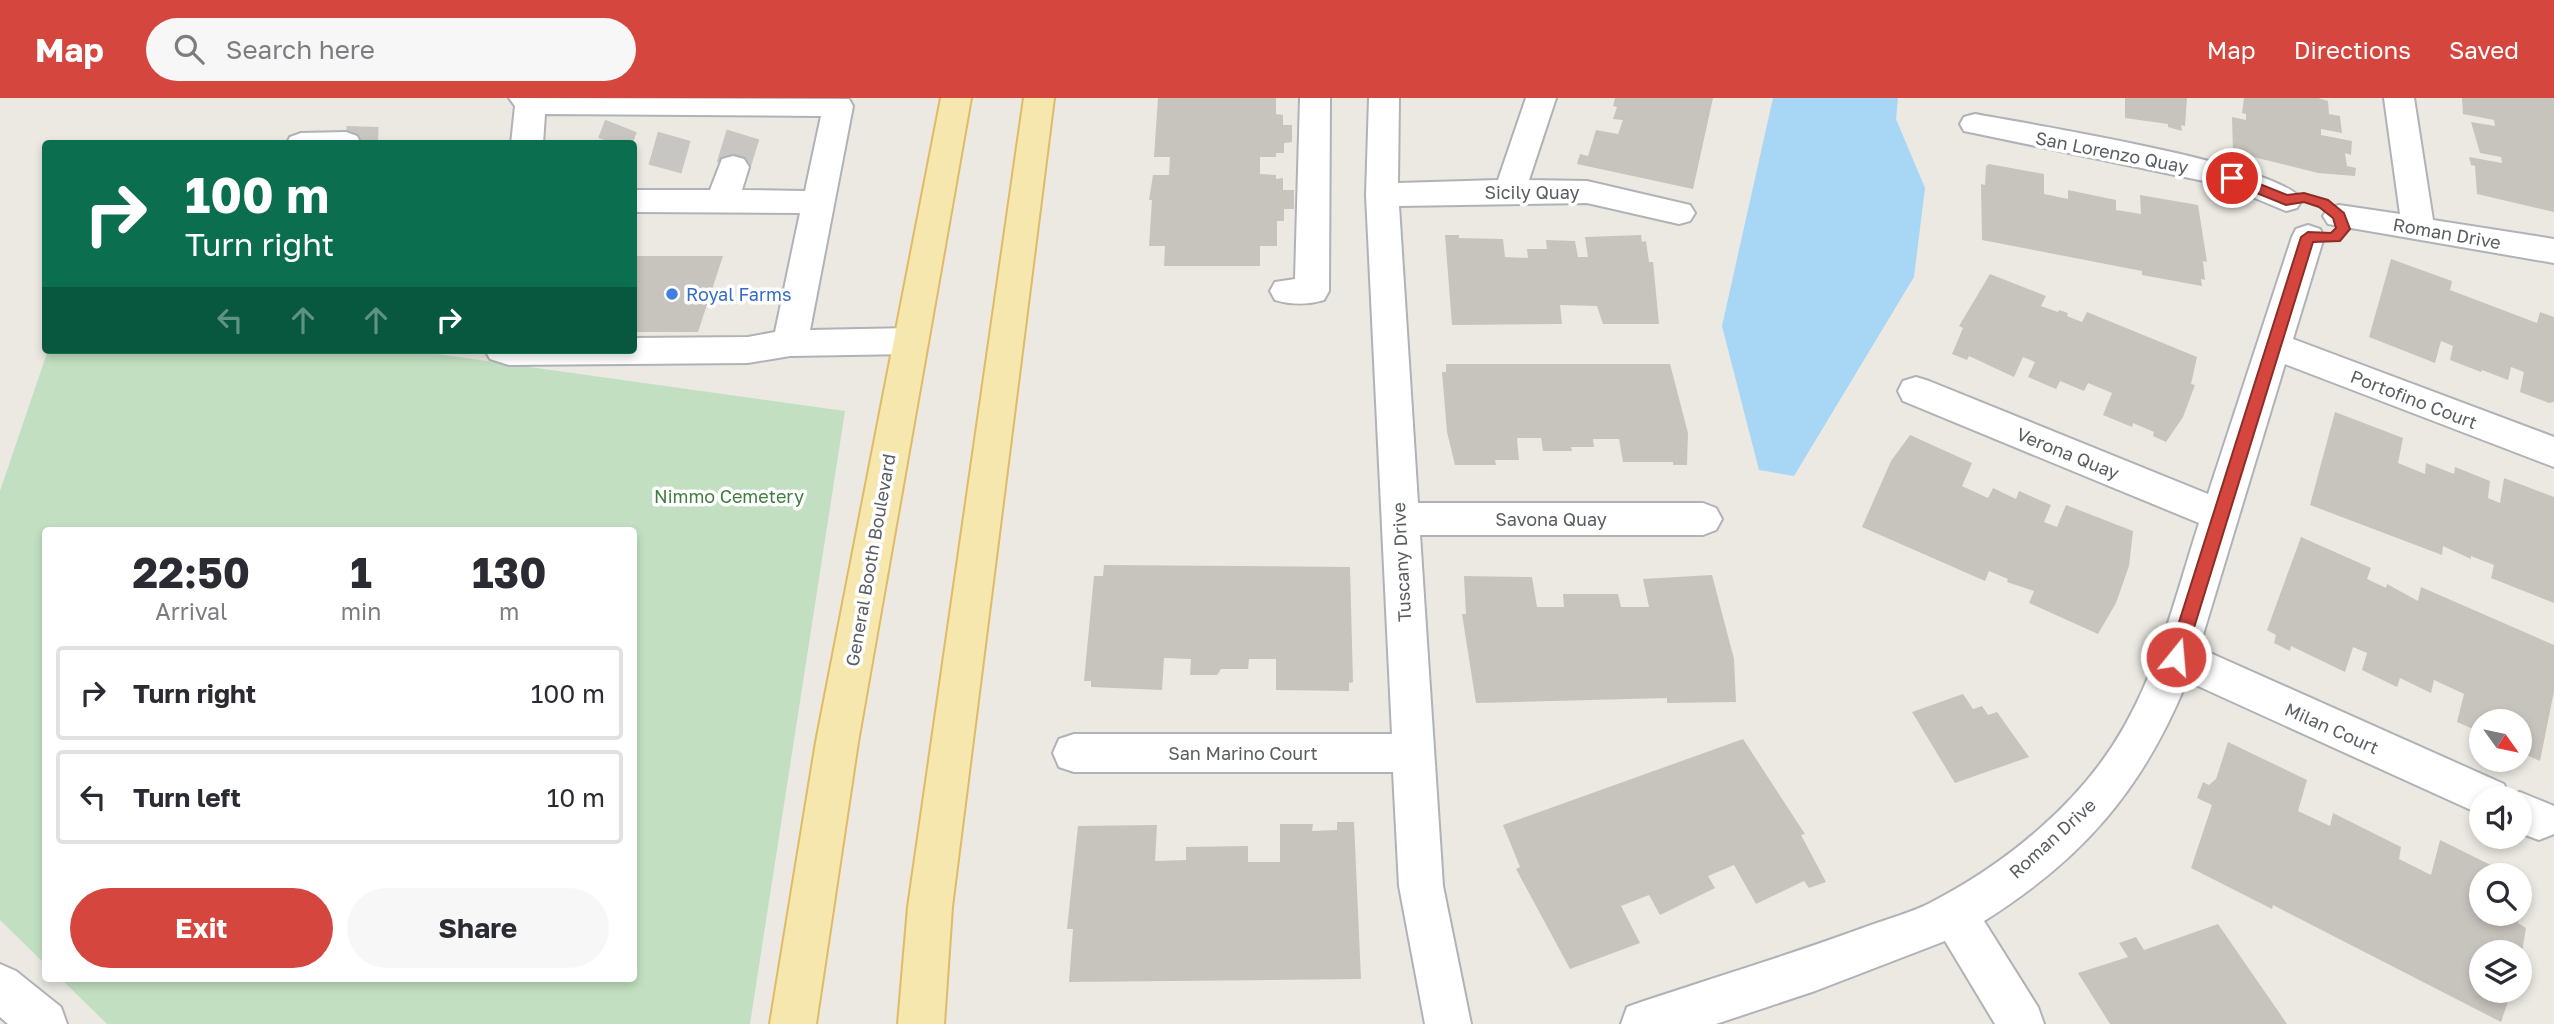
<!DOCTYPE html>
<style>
body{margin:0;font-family:"Golos Text",sans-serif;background:#f7f7f7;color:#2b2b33;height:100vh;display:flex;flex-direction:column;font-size:26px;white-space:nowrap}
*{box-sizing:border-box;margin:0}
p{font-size:23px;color:#7c7c81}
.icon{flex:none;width:38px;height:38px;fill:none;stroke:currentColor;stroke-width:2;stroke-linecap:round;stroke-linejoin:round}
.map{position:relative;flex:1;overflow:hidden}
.drawer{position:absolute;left:42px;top:429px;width:595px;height:455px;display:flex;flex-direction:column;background:#fff;border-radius:7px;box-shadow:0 4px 10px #0003}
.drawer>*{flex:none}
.banner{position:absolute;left:42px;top:42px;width:595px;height:214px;border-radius:7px;box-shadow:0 4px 10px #0003;background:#0b6e4f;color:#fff;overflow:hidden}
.needle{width:46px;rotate:123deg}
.buttons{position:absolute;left:2469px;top:611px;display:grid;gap:14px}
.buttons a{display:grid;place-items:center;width:63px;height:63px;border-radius:50%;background:#fff;box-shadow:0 4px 10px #0003;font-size:35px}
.pin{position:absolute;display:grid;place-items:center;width:60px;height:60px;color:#fff;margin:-30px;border:4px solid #fff;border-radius:50%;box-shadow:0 2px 7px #0007}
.me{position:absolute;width:77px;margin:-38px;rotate:17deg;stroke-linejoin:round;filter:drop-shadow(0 0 5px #0008)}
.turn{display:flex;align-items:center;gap:24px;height:147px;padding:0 28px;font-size:32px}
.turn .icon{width:91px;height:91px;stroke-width:2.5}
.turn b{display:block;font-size:49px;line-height:60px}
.lanes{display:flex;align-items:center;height:66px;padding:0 28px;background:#0003;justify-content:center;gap:35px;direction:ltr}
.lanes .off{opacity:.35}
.eta{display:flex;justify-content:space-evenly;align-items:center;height:119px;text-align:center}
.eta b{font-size:42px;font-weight:700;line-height:49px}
.cta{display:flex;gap:14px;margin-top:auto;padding:14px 28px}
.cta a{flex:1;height:80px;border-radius:42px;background:#d5463e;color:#fff;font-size:28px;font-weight:700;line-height:80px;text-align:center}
.cta a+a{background:#f7f7f7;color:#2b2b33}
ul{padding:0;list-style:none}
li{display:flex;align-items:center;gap:21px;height:94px;margin:0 14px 10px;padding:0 14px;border:4px solid #e1e1e2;border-radius:7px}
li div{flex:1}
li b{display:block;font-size:26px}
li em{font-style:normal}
header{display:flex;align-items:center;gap:42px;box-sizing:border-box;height:98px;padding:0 35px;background:#d5463e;color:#fff}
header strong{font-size:33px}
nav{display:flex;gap:38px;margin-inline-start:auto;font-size:24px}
.search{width:490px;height:63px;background:#f7f7f7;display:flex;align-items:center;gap:18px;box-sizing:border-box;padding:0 24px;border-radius:38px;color:#7c7c81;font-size:26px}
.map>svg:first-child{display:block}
</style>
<header>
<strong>Map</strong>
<div class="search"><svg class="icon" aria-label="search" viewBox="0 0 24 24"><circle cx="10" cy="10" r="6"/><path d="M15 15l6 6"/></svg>Search here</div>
<nav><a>Map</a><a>Directions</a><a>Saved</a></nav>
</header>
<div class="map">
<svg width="2554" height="926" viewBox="0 0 2554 926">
<rect width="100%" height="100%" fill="#ebe9e2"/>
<path fill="#c2e0c1" d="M48,252H408L845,313L750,926H107L60,880H634V432H46L45,866L0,822V393Z"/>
<path fill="#a8d6f5" d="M1773,0H1898L1896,21L1925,90L1914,179L1794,378L1759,372L1722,228Z"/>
<g fill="#c7c4be">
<path d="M1158,0H1276V16L1283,17V27H1292V44L1284,45V55H1276V59H1260V76L1276,77V81L1283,80V92H1294V111H1284V123H1277V148H1260V168H1164L1165,148H1149L1152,102H1149L1153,77H1169L1170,59H1154Z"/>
<path d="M1615,0H1713L1693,91L1577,66L1580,56L1588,58L1596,32L1618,36L1623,22L1613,21L1617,9L1613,8Z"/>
<path d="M2125,0H2187L2185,28L2181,27L2182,33L2168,29V26L2125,20Z"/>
<path d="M2244,0H2318L2328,3L2329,16L2340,18L2342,35L2321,31V37L2352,43L2351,57L2345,55L2347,68L2356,70L2355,78L2318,75L2233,54L2232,19L2246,22V16L2242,15Z"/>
<path d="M2462,0H2554V114L2477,96L2475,68L2471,67L2469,59L2502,65L2501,59L2480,55L2471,24L2495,28L2494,22L2463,16Z"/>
<path d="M1989,66L2044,76V96L2068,101V92L2116,102V112L2141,116L2140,97L2198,107L2207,164L2203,163L2205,182L2201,181L2202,188L2142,177V173L1982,142L1981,86L1985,87L1986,68Z"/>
<path d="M1445,137H1459V140L1503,141L1505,159L1528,160L1527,151H1547L1546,142L1575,143L1578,159H1588L1585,139L1641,137L1642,144L1646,143L1649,164H1653L1659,226H1603L1597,208L1560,207L1562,226L1452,227Z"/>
<path d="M634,158H723L698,234H634Z"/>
<path d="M2391,161L2452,183L2450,192L2537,225L2540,214L2554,219V304L2549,305L2520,294L2524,274L2511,269L2508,282L2482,272L2481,274L2450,262L2453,248L2441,243L2435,265L2369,239Z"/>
<path d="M1990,176L2046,198L2041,208L2058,214L2059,212L2068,215L2067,218L2082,224L2087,214L2197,259L2191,286L2195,287L2183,319L2166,344L2153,338L2154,334L2133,325L2132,329L2103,317L2112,295L2088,285L2084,293L2060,283L2056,291L2028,279L2035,264L2023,259L2014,279L1969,258L1967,262L1952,256L1963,230L1959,228Z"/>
<path d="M1446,266H1670L1688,335L1687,367H1673V364H1623L1619,341H1593L1594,349H1571L1572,353H1543L1541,340H1517L1519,362H1495L1496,367H1455L1447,334L1442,274H1446Z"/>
<path d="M2335,314L2403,340L2398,365L2425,376L2426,365L2454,376L2455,369L2490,383L2488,400L2500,405L2504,380L2554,399V505L2491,480L2494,467L2471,458V461L2443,448L2442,457L2310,407Z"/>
<path d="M1910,337L1972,365L1962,388L1988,400L1993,390L2016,401L2019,393L2051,407L2044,424L2057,429L2066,407L2133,433L2129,468L2116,505L2098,536L2029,505L2034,493L2007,484L2008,481L1989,473L1985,483L1862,429L1891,363Z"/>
<path d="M2301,439L2371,470L2367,481L2386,490L2387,486L2418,503L2421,489L2554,547V593L2540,663L2520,654V623H2482V635L2457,624L2464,596L2434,582L2431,595L2400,580L2397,589L2362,572L2367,555L2353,549L2345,574L2291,548L2290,553L2274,545L2276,537L2267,532Z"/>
<path d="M1104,467L1350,469L1353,584L1349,585V593L1276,592V561H1249L1248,571H1221L1217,577H1190L1191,561L1164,560L1162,592L1091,589V583H1084L1094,478H1103Z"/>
<path d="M1712,477L1734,561L1736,604L1667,605V600L1476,605L1462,516H1466L1464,478L1532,479L1537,509H1564L1563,496H1618L1621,509H1649L1643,481Z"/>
<path d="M1963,596L1973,611L1982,608L1988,617L1997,614L2029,659L1955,685L1912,614Z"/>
<path d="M1743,641L1805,736L1801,737L1826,784L1809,790L1804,783L1756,806L1734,767L1708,778L1715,790L1660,817L1649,797L1621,808L1640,845L1570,871L1516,771L1520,769L1503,727Z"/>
<path d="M2228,644L2307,682L2298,713L2330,728L2333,715L2401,749L2399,761L2431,777L2440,742L2511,777H2482V816H2520L2518,825L2526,830L2522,854H2482V892H2512L2501,924L2273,807L2272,811L2191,770L2212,707L2197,700L2203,684L2209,687L2216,681Z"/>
<path d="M1337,724H1354L1361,881L1069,884L1073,831H1067L1078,728L1157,727L1155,763L1186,762V749L1248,748V764H1280V726H1313L1312,733L1337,732Z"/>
<path d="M2218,826L2287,926H2110L2078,875L2128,859L2119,845L2136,839L2144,852Z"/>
</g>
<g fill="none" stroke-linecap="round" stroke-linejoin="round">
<g stroke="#c7c6c2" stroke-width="34" stroke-dasharray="34 17" stroke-linecap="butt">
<path d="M346,45L378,46"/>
<path d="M614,46L621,28"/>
<path d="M733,69L745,30"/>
<path d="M665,71L676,32"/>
</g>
<g stroke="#afb2b6" stroke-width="4">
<g id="minor">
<path d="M509,0L849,1L853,8L810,232L911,230L923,234L928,243L923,252L911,256L790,258L748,265L509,267L490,261L485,252H634V240L748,239L775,234L800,115L634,114V92H710L722,61L733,58L744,61L749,69L742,92L805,93L821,18L545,16L543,46H511L515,8Z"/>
<path d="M1300,0H1330L1329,193L1324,202C1307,207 1292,207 1275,202L1270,193L1275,184L1295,181Z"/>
<path d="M1369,0H1399L1398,85L1498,82L1526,0H1556L1529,82L1587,83L1690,107L1695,115L1690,123L1679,126L1587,105L1399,108L1418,405H1703L1716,410L1722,421L1716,432L1703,437H1420L1443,788L1471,926H1425L1399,788L1393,674H1074L1059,669L1053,655L1059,641L1074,636H1392L1366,97Z"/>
<path d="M2384,0H2414L2433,122L2554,141V165L2328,126L2323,118L2328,110L2339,107L2400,116Z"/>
<path d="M1975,16C2028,26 2281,66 2302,102L2297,110L2286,113L2245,96L2204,83L1964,33L1960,26L1964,19Z"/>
<path d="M346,34L357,38L361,46H286L290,39L301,35Z"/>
<path d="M2308,127L2320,131L2324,139L2293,241L2554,339V369L2285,266L2199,550L2504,686L2509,698L2520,694L2554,708V736L2539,742L2520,735V700H2482V717L2187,583C2143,691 2083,761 1984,823L2038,909L2044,926H1995L1945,843L1815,893L1716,926H1621L1627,909L1644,903C1716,879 1789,857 1860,831C1883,822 1908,816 1930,805C2006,766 2082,704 2124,629C2160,566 2177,493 2199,425L1903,303L1898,293L1903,283L1916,279L1929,283L2208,396L2292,139L2296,131Z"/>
<path d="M0,866L16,873L61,909L67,926H8L0,919Z"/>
</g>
</g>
<g stroke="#e0ba65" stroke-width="4">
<g id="major">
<path d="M941,0H971L858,644L816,926H770L816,644Z"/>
<path d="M1024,0H1054L952,809L944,926H898L908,809Z"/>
</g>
</g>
<use href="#minor" fill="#fff" fill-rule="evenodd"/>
<use href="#major" fill="#f5e7ad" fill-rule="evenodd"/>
</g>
<path fill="#d5463e" stroke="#8a2e28" stroke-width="2" d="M2232,75L2287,97L2304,95L2328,102L2344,115L2350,131L2340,143L2313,144L2185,559L2182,565L2176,567L2170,565L2168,559L2301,139L2308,134L2331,135L2336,130L2333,120L2319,109L2304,104L2286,107L2227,83L2225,80Z"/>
<circle fill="#3f7fe0" stroke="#fff" stroke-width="2.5" cx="672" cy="196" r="7"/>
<g text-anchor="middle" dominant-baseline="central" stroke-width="7" stroke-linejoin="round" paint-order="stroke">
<g font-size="18" fill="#5a5d61" stroke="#fff">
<text transform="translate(2112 54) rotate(11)">San Lorenzo Quay</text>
<text x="1532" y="94">Sicily Quay</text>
<text transform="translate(2447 135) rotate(10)">Roman Drive</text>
<text transform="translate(2414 301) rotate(21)">Portofino Court</text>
<text transform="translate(2068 355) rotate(22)">Verona Quay</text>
<text x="1551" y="421">Savona Quay</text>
<text transform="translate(870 462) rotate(-80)">General Booth Boulevard</text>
<text transform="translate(1401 464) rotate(-93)">Tuscany Drive</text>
<text transform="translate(2332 630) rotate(24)">Milan Court</text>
<text x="1243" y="655">San Marino Court</text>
<text transform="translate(2052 740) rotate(-42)">Roman Drive</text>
</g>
<g font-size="18" fill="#366cbe" stroke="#fff" text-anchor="start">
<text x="686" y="196">Royal Farms</text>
</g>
<g font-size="18" fill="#3d7d3e" stroke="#fff">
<text x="729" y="398">Nimmo Cemetery</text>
</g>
</g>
</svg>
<div class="buttons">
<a><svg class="needle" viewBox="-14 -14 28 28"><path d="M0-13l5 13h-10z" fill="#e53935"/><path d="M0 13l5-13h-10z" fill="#7c7c81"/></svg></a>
<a><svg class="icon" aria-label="sound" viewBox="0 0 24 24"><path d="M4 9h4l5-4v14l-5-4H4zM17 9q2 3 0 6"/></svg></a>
<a><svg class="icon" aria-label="search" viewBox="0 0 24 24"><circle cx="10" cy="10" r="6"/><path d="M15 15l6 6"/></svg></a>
<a><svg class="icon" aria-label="layers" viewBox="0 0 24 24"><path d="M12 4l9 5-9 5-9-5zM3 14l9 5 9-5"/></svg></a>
</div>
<div class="pin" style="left:2232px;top:80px;background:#d93025"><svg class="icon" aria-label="arrive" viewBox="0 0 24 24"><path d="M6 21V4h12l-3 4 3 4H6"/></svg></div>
<svg class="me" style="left:2176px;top:559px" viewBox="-20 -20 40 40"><circle r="17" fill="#d5463e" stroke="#fff" stroke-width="3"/><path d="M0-11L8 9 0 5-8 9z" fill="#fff"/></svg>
<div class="banner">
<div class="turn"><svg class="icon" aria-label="right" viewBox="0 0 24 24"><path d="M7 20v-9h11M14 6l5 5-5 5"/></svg><div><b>100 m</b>Turn right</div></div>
<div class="lanes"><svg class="icon off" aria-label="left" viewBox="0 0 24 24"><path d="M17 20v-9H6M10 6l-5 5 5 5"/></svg><svg class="icon off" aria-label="ahead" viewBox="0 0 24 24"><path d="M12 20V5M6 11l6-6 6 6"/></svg><svg class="icon off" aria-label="ahead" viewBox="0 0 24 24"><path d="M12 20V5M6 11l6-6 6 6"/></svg><svg class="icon" aria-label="right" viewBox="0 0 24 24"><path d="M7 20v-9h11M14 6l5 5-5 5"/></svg></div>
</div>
<section class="drawer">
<div class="eta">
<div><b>22:50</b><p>Arrival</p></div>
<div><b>1</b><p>min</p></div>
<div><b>130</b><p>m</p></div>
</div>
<ul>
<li><svg class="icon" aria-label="right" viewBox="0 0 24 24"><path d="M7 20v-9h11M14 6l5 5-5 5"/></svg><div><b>Turn right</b></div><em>100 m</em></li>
<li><svg class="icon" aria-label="left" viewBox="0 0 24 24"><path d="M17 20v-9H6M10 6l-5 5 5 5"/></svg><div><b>Turn left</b></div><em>10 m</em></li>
</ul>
<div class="cta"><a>Exit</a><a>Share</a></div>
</section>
</div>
